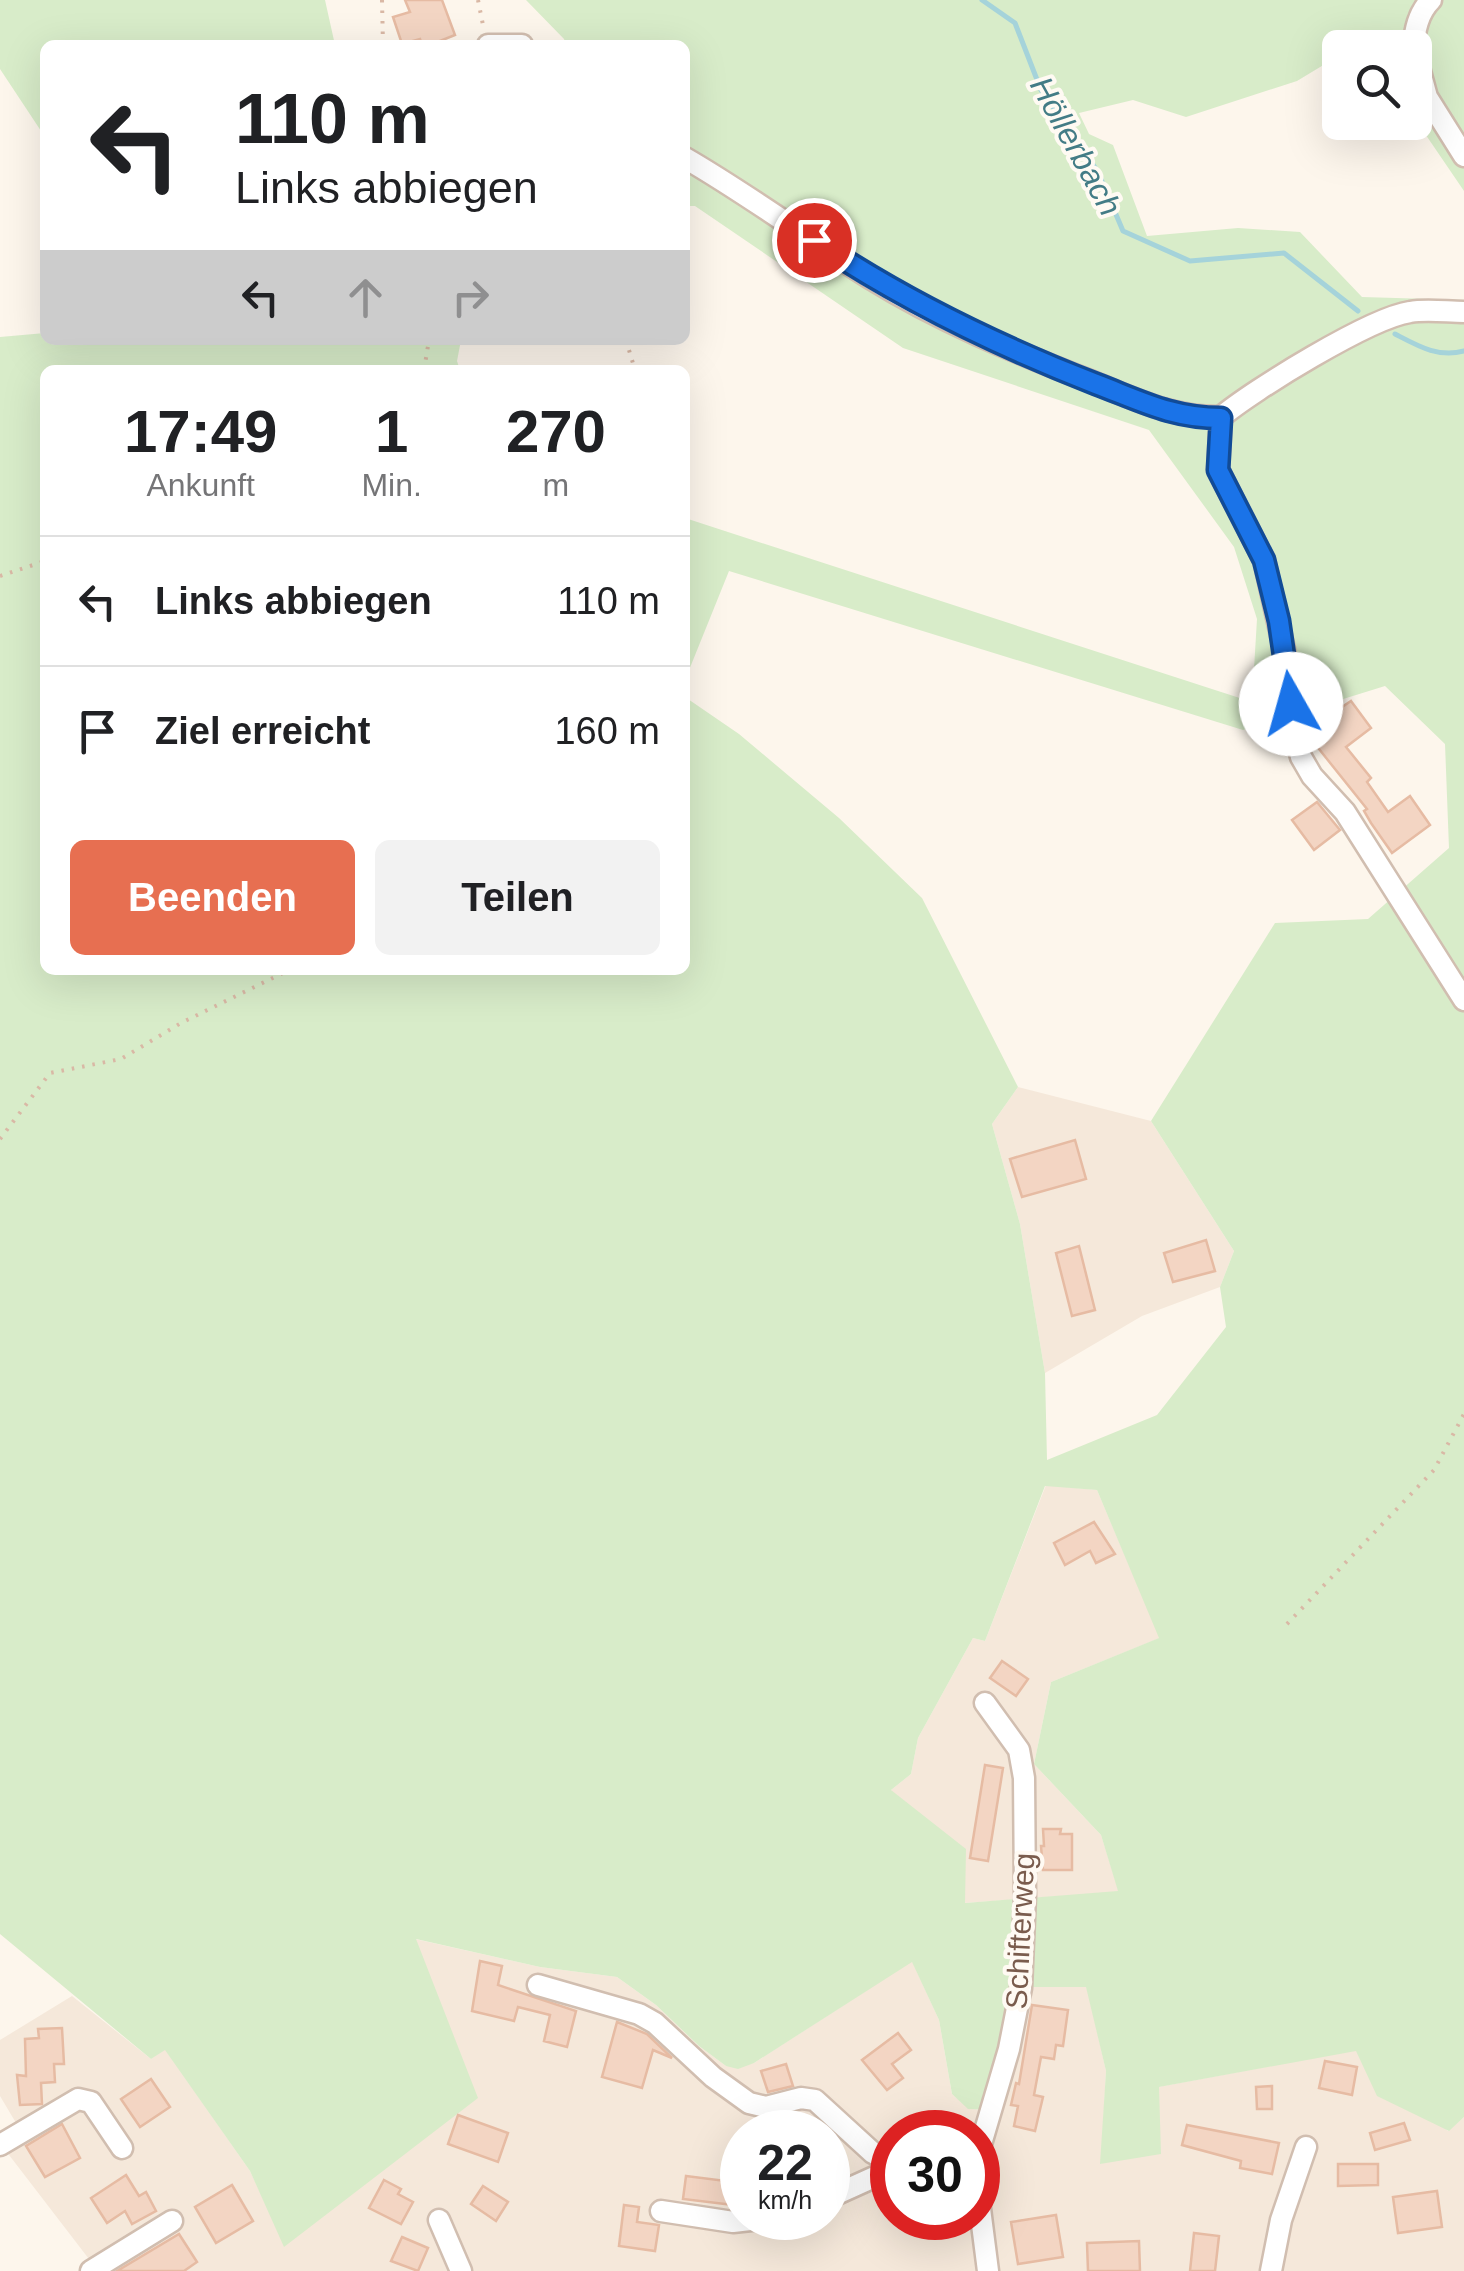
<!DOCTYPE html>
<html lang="de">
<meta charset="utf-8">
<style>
body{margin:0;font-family:Helvetica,sans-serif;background:#f2f2f2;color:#202124;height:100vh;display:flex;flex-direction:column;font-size:38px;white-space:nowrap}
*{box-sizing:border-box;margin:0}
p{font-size:32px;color:#757577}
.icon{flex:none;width:55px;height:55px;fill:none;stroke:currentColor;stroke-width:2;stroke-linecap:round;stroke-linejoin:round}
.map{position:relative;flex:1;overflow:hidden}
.side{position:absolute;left:40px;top:365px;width:650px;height:610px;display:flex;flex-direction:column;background:#fff;border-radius:15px;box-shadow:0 10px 40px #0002}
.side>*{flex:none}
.guide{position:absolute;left:40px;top:40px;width:650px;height:305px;border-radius:15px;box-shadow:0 10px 40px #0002;background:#fff;color:#202124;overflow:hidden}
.tools{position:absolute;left:1322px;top:30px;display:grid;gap:20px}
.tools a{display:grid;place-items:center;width:110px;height:110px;border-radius:15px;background:#fff;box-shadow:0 10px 40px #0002;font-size:50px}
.speed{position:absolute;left:720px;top:2110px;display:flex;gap:20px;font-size:50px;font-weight:700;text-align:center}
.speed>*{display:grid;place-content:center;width:130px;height:130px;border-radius:50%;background:#fff;box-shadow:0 10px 40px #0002;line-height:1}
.speed small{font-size:25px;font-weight:400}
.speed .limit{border:15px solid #d22;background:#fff;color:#111}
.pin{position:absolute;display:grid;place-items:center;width:85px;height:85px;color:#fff;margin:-42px;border:5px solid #fff;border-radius:50%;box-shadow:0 2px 10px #0007}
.me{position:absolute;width:110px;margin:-55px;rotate:353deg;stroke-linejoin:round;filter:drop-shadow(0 0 8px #0008)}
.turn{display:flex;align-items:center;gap:35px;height:210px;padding:0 30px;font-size:45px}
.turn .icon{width:130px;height:130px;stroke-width:2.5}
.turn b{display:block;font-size:70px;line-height:85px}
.lanes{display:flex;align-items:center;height:95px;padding:0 30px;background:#0003;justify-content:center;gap:50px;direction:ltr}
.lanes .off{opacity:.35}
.eta{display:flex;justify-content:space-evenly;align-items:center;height:170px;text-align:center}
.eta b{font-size:60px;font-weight:700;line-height:70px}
.cta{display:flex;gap:20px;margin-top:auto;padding:20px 30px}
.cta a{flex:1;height:115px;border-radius:15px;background:#e76f51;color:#fff;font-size:40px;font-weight:700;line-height:115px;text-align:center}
.cta a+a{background:#f2f2f2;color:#202124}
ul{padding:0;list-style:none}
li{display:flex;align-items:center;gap:30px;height:130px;padding:0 30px;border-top:2px solid #e0e0e0}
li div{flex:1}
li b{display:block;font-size:38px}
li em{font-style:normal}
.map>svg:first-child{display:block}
</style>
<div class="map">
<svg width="1464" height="2271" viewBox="0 0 1464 2271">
<rect width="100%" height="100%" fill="#fdf6ec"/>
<g fill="#f5e8da" fill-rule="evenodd">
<path d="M1018,1087L1151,1121L1234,1251L1220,1287L1142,1316L1045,1373L1020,1224L992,1124Z"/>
<path d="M1046,1485L1097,1490L1160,1638L1051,1682L1034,1764L1101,1835L1119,1892L964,1903L891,1790L911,1774L918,1738L973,1638L985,1641Z"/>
<path d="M415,1939L540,1967L617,1977L656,2005L699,2046L726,2066L754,2063L912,1961L939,2020L952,2094L969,2109L995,2110L1030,1987H1087L1106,2071L1101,2164L1158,2087L1356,2050L1448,2131L1464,2117V2271H80L92,2263L6,2151L25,2138L0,2096V2040L72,1996L151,2059L165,2049L250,2171L285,2246ZM742,2132H828V2218H742ZM892,2132H978V2218H892Z"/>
</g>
<g fill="#d8ecc9" fill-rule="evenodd">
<path d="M0,0H325L335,45H45V137L0,69Z"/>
<path d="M526,0H1464V191L1415,119V48L1382,47L1378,32L1352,47L1340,48V55L1297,81L1186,117L1133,100L1079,113L1089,134L1113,145L1147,236L1238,228L1300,232L1362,297L1464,300V2117L1449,2131L1377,2096L1356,2051L1159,2087L1161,2154L1100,2164L1106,2071L1086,1987H1030L995,2110L968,2109L952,2094L939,2020L912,1962L754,2063L738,2069L726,2066L699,2046L656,2005L617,1977L540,1967L416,1939L478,2098L284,2247L250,2171L165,2050L151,2059L0,1934V337L45,333V340H461L457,361L460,370H45V970H685V697L739,734L839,818L922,898L1018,1087L992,1124L1020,1224L1045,1373L1047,1460L1157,1415L1226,1327L1220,1287L1234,1251L1151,1121L1275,923L1368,919L1449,848L1445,744L1385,686L1243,730L729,571L685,680V518L1252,702L1257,619L1234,547L1149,430L903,348L695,206H685V45H566L564,39ZM1045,1486L1097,1490L1159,1638L1051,1682L1034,1764L1101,1835L1118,1891L965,1903L966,1849L891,1790L911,1774L918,1738L973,1638L985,1641Z"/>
</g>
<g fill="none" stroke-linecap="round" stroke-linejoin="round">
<g stroke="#a5d3da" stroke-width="5">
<path d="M982,0L1015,23L1041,90L1098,172L1123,231L1190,261L1284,253L1358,311"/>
<path d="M1395,334C1418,346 1438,358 1464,351"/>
</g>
</g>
<g fill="#f3d5c3" stroke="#e6bba3" stroke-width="2.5">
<path d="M405,0H442L455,35L430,45H422L420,39L402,44L393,17L410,12Z"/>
<path d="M1351,701L1371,728L1346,747L1371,778L1367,782L1388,812L1410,796L1430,825L1392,853L1371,823L1364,811L1367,809L1311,739L1308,730Z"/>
<path d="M1317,802L1340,830L1314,850L1292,820Z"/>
<path d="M1075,1140L1086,1179L1022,1197L1010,1159Z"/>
<path d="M1206,1240L1215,1271L1173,1282L1164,1253Z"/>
<path d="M1079,1246L1095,1310L1072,1316L1056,1253Z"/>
<path d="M1094,1522L1115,1554L1096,1563L1090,1551L1065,1565L1054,1543Z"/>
<path d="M1002,1661L1028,1679L1016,1696L990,1678Z"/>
<path d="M985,1765L1003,1768L988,1861L970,1858Z"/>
<path d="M1043,1829H1061L1060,1834H1072V1870H1043L1041,1846H1044Z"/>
<path d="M480,1961L502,1966L498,1985L576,2011L567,2047L544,2041L550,2015L518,2007L514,2021L472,2011Z"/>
<path d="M1032,2005L1068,2010L1063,2046L1056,2045L1054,2059L1041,2057L1034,2095L1043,2097L1035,2131L1014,2126L1018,2106L1011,2105L1016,2083L1019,2084Z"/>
<path d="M617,2022L647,2034L672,2058L653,2050L642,2088L602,2077Z"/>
<path d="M62,2028L64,2064H54L55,2082L41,2083L42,2104L20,2105L17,2075L26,2076L25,2039L39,2038L38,2029Z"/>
<path d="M898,2033L911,2050L892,2064L903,2078L887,2090L862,2060Z"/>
<path d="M1325,2061L1357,2067L1352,2095L1319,2088Z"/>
<path d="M786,2064L793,2086L768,2092L761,2071Z"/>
<path d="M151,2079L170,2107L140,2127L121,2099Z"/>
<path d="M1272,2086V2109H1257L1256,2087Z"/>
<path d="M458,2115L508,2133L498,2162L448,2144Z"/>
<path d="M1404,2123L1410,2140L1375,2150L1370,2133Z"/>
<path d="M62,2124L80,2158L45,2177L26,2146Z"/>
<path d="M1187,2125L1279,2143L1272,2174L1240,2168L1241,2161L1182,2145Z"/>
<path d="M1338,2164H1378V2185L1338,2186Z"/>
<path d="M126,2175L139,2196L146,2192L156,2211L132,2224L125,2211L107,2223L91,2198Z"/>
<path d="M686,2176L742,2183V2206L683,2199Z"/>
<path d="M384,2180L401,2189L398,2194L413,2202L401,2224L369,2208Z"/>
<path d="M232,2185L253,2221L216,2243L195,2207Z"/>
<path d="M483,2186L508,2202L496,2221L471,2204Z"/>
<path d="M1437,2191L1442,2227L1398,2233L1393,2197Z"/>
<path d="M624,2205L639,2207L637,2222L659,2225L655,2251L619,2246Z"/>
<path d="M1056,2215L1063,2257L1018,2264L1011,2222Z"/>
<path d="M1194,2233L1219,2236L1215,2271H1190Z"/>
<path d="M179,2234L197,2262L184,2271H117Z"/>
<path d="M402,2237L428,2248L418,2271L391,2261Z"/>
<path d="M1139,2241L1140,2271H1088L1087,2243Z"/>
</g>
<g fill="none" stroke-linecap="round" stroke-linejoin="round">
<g stroke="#d1beb0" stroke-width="25">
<g id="minor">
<path d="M488,45H522"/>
<path d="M1413,48C1415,30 1418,13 1431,0"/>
<path d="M1415,53L1427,97L1464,156"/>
<path d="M685,158C749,195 808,239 870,278C939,321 1015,352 1090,381C1135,399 1172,418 1221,417"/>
<path d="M1464,312C1447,312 1427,309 1410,312C1370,318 1253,390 1221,417L1218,470L1264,560L1284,649L1294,731L1301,757L1312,776L1345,812L1464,1000"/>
<path d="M538,1985L639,2014L655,2023L713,2077L749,2103L766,2107L801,2098L815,2100L873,2153L892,2163"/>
<path d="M0,2145L78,2099L91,2102L122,2148"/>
<path d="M978,2167L979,2151L1009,2049L1021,1988L1025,1896L1024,1778L1019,1750L985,1703"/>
<path d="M978,2193L988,2271"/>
<path d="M828,2198L892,2169"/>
<path d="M661,2211L733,2222L769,2218"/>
<path d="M439,2220L461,2271"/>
<path d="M91,2271L172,2221"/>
<path d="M1271,2271L1281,2220L1306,2147"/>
</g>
</g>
<g stroke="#d9b8a5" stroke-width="4" stroke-dasharray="2.5 8" stroke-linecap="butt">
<path d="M382,0L383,45"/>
<path d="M478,0L483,25"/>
<path d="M626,340L635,370"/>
<path d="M424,370L429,340"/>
<path d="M0,576L45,561"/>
<path d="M0,1139L50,1073L121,1059L181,1023L289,970"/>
<path d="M1287,1624L1434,1470L1464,1414"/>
</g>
<use href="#minor" stroke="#fff" stroke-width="20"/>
</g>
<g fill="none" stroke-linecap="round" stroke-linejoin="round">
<g stroke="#114b97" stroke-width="25">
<path id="route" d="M814,240C903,300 996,345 1096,384C1141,401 1172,418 1221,418L1218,470L1264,560L1279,621L1291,704"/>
</g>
<use href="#route" stroke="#1a73e8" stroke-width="18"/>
</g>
<g text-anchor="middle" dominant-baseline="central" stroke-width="8" stroke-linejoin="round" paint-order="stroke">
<g font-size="30" fill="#7a5c4d" stroke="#fffaf3">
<text transform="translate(1020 1931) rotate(-87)">Schifterweg</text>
</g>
<g font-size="32" font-style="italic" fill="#437c86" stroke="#fffaf3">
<text transform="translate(1076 146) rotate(61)">Höllerbach</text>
</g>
</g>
</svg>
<div class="tools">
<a><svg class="icon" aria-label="search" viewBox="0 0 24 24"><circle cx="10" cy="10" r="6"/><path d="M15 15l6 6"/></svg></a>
</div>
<div class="speed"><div>22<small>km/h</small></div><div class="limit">30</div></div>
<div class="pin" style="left:814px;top:240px;background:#d93025"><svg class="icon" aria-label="arrive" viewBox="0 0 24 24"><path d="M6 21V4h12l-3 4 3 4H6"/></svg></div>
<svg class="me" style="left:1291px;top:704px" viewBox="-20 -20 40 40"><circle r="19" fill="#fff"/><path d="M0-13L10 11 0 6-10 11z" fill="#1a73e8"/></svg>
<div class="guide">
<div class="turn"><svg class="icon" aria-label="left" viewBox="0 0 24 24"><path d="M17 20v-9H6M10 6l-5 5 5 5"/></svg><div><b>110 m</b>Links abbiegen</div></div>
<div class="lanes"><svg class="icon" aria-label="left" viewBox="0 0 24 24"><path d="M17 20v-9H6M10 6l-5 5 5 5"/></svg><svg class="icon off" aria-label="ahead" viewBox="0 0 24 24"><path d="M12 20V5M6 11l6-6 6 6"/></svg><svg class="icon off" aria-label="right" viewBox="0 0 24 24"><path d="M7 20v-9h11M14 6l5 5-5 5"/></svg></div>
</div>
<section class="side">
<div class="eta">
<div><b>17:49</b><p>Ankunft</p></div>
<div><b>1</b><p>Min.</p></div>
<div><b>270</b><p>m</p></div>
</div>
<ul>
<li><svg class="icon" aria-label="left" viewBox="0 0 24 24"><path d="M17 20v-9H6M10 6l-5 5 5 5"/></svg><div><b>Links abbiegen</b></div><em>110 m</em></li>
<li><svg class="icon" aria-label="arrive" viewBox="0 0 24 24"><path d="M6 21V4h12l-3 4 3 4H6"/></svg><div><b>Ziel erreicht</b></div><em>160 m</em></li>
</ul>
<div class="cta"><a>Beenden</a><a>Teilen</a></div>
</section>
</div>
